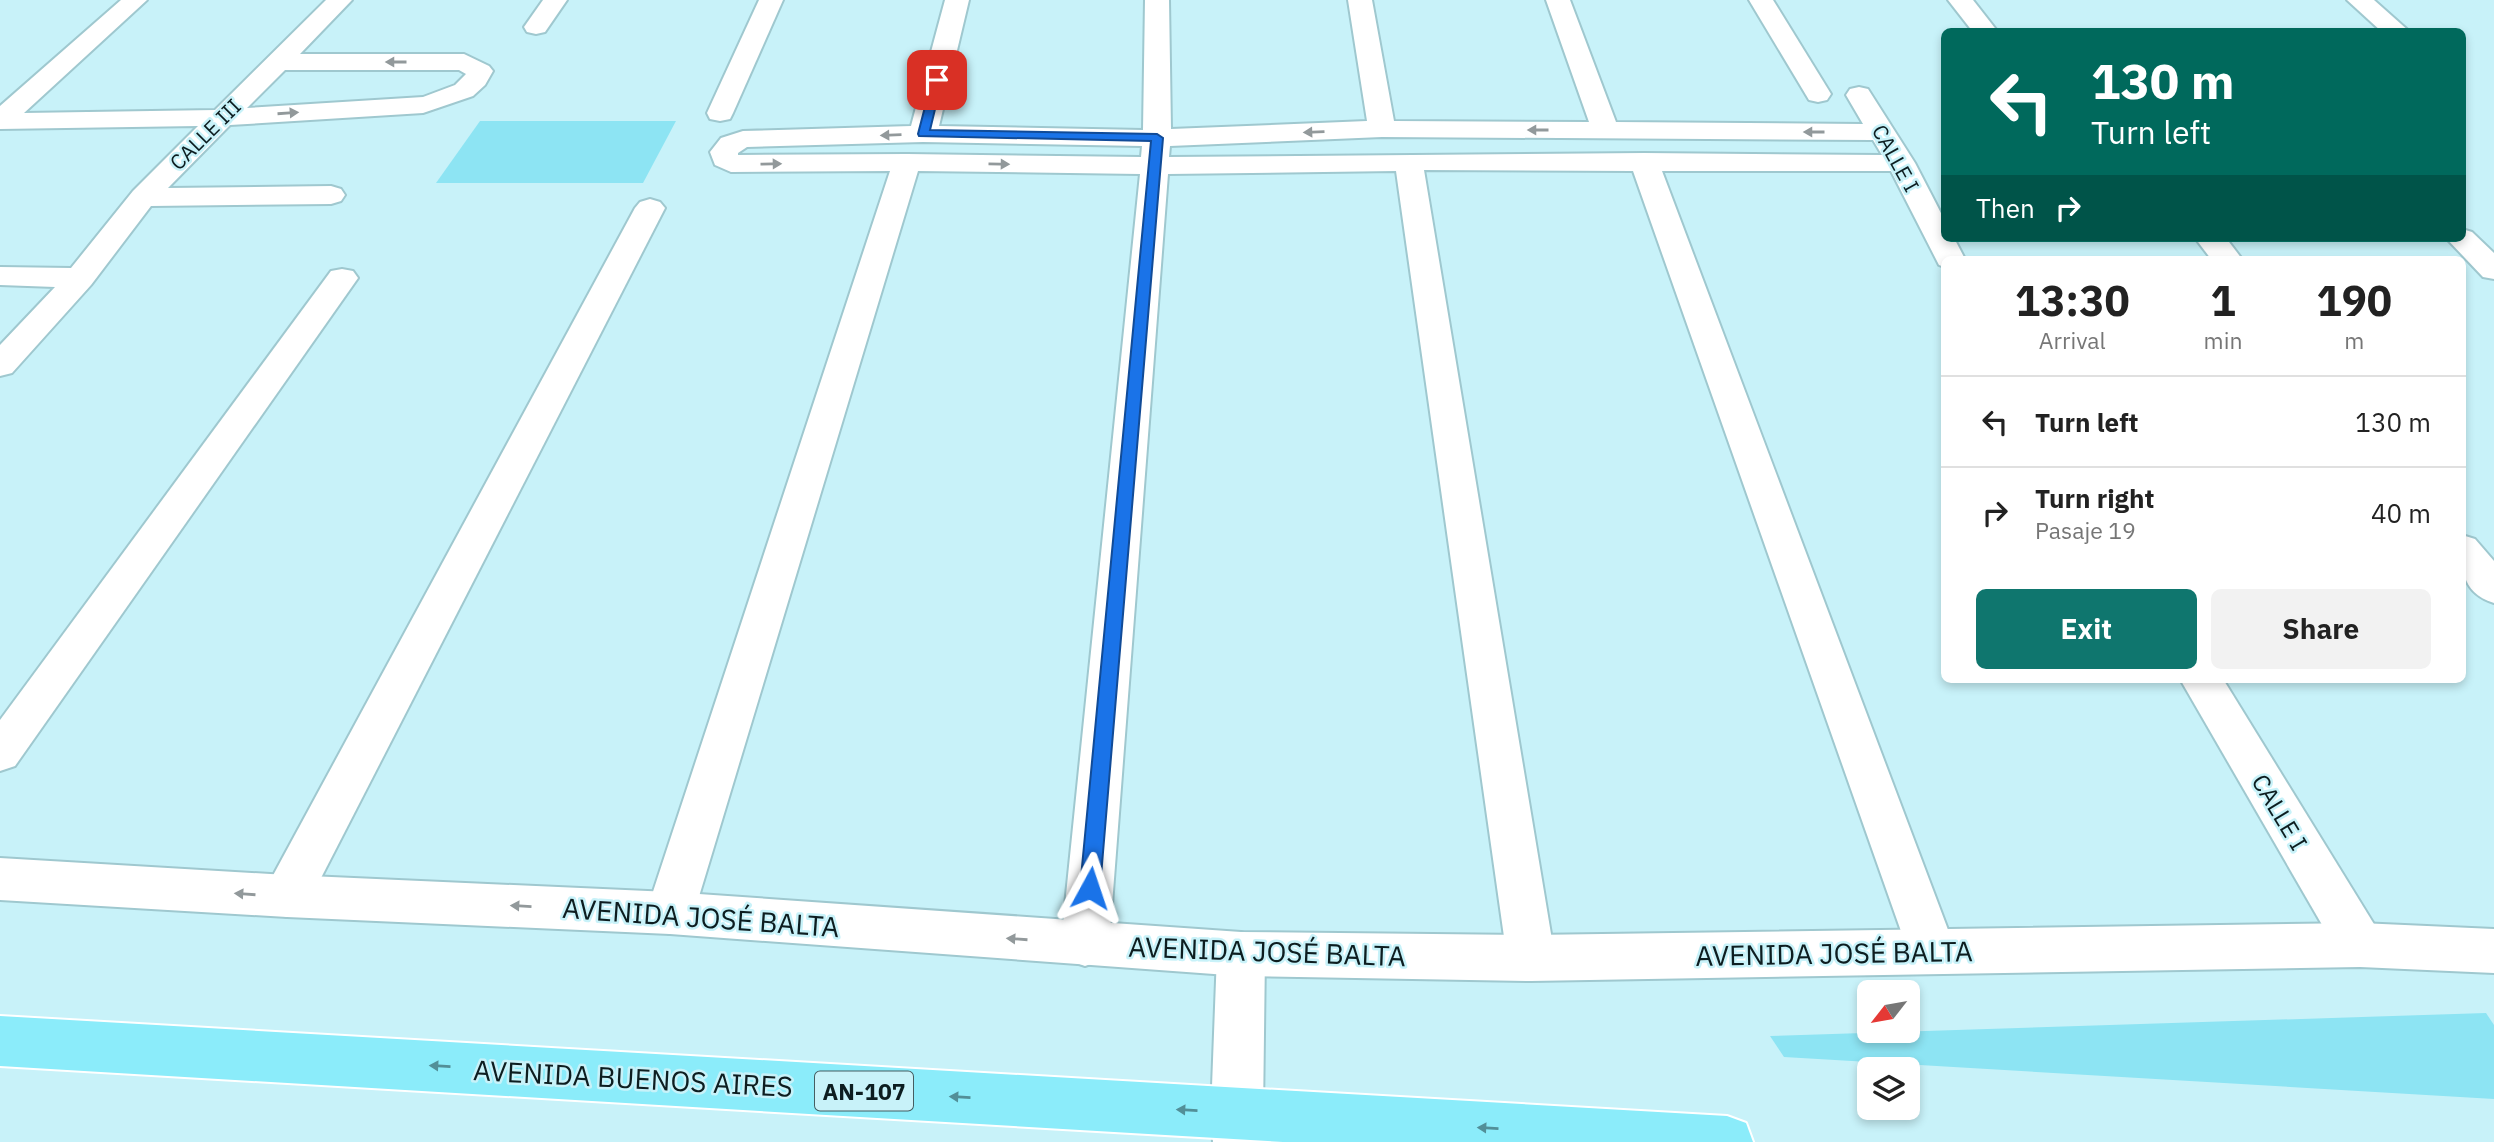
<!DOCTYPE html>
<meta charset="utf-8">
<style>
body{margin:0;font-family:"IBM Plex Sans",sans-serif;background:#f2f2f2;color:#222;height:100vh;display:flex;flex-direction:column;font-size:26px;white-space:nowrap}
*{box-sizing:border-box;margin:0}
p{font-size:23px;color:#767676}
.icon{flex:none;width:38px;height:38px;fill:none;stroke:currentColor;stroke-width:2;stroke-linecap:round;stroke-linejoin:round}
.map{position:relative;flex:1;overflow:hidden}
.side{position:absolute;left:1941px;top:256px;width:525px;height:427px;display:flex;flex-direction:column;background:#fff;border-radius:10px;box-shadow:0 4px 10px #0003}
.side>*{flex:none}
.top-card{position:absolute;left:1941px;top:28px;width:525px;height:214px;border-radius:10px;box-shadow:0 4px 10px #0003;background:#00695c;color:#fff;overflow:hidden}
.needle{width:46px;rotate:239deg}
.buttons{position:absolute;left:1857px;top:980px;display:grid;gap:14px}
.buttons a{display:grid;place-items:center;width:63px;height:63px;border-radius:10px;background:#fff;box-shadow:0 4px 10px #0003;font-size:35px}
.pin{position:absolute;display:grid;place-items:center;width:60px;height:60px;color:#fff;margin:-30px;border-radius:14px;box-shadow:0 4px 10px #0006}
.me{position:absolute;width:77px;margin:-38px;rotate:5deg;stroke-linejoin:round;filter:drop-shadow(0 0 5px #0008)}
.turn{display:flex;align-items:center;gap:24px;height:147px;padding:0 35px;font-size:32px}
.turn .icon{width:91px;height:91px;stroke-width:2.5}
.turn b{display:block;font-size:49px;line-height:60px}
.then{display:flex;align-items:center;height:66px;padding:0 35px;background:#0003;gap:14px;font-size:26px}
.eta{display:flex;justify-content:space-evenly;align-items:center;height:119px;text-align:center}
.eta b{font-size:42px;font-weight:800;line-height:49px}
.button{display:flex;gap:14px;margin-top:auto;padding:14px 35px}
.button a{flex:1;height:80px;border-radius:10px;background:#0f766e;color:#fff;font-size:28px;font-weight:800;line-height:80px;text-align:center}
.button a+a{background:#f2f2f2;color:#222}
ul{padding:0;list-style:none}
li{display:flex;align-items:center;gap:21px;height:91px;padding:0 35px;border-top:2px solid #e0e0e0}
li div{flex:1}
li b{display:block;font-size:26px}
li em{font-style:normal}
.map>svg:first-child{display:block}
</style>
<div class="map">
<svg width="2494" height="1142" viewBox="0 0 2494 1142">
<rect width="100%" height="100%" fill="#c8f2f9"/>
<g fill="#8de4f3">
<path d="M480,121H676L643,183H436Z"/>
<path d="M2486,1013L2494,1025V1099L1784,1057L1770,1036Z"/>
</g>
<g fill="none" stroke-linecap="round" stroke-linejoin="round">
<g stroke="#9fc8cf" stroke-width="4">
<g id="street">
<path d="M121,0H147L24,113L215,110L326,0H352L300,54H464L489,66L493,71L485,85L473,96L423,113L230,125L168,188L331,186L341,189L345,195L341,201L331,204L151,206L91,285L12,373L0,376V345L55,287L0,285V267L71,268L133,191L198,126L0,129V106ZM285,70H459L466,74L455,85L423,97L247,108Z"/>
<path d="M543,0H567L545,32L536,34L527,32L524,27Z"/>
<path d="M759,0H783L733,113L730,119L720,121L710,119L707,113Z"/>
<path d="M945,0H969L939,126L1143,130L1145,0H1169L1171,129L1367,121L1348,0H1372L1394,121L1589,122L1546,0H1570L1616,122L1863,124L1846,95L1850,89L1859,87L1868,89L1915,163L1944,219V238H1954L1965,259H1944V267L1939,265L1891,171H1662L1956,951L1949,967L1932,973L1915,967L1908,951L1633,171L1424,170L1555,958L1548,974L1531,981L1514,974L1507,958L1396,171L1168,174L1109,944L1102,960L1085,966L1068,960L1061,944L1140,174L918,171L694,913L687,928L670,934L653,928L646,913L890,171L731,172L715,165L710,152L721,138L743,131L911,126ZM1382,137L1873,140L1882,155L1644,153L1169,157L1170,146ZM923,142L1142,146L1141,157L907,154L738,155V153L747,147Z"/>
<path d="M1749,0H1773L1831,94L1827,100L1818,102L1809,100Z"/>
<path d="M1948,0H1973L1998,32H1973Z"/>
<path d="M2347,0H2374L2410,32H2382Z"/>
<path d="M650,199L660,202L665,208L304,911L287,917L270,911L264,896L270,881L635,208L640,202Z"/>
<path d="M2462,229L2472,232L2494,253V279L2483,277L2446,238H2462Z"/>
<path d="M2195,238H2226L2242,259H2211Z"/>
<path d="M342,269L353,271L358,278L15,766L0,771V720L331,271Z"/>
<path d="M2462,535L2475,539L2494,561V603C2459,592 2462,566 2462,535Z"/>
<path d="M2180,679H2223L2377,929L2384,945L2377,961L2360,967L2343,961Z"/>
<path d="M1241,932L1258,938L1265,954L1263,1113L1265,1142H1213L1211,1113L1217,954L1224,938Z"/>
</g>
</g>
<g stroke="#9fc8cf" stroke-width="4">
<path id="secondary" d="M0,858L287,875L670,892L1241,932L1531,935L2360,923L2494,929V973L2360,967L1531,981L1241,976L670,934L287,917L0,900Z"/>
</g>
<g stroke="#fff" stroke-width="4">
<path id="primary" d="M0,1016L1727,1116L1746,1123L1753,1142H1283L0,1066Z"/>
</g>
<use href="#street" fill="#fff" fill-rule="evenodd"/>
<use href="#secondary" fill="#fff" fill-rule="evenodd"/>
<use href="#primary" fill="#8becfa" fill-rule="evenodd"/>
</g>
<defs><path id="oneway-solid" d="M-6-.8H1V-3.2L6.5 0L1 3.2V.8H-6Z" transform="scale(1.75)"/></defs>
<g fill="#92999b">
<use href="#oneway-solid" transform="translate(396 62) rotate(180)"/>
<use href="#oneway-solid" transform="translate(288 113) rotate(-4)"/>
<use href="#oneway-solid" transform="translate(1538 130) rotate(-180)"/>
<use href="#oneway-solid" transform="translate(1314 132) rotate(178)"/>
<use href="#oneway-solid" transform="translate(1814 132) rotate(-180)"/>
<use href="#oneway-solid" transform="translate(891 135) rotate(178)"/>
<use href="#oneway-solid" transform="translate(771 164) rotate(-1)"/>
<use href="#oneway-solid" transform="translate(999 164) rotate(1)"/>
<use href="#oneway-solid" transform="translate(245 894) rotate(-176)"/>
<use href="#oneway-solid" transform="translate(521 906) rotate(-177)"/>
<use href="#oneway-solid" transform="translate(1017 939) rotate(-176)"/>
</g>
<g fill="#528f98">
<use href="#oneway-solid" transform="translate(440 1066) rotate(-177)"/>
<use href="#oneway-solid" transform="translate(960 1097) rotate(-177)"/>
<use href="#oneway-solid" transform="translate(1187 1110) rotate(-177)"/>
<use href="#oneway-solid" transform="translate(1488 1128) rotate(-177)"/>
</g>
<path fill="#1a73e8" stroke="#114b97" stroke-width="2" d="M937,77L942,80L930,130L1157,134L1163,138L1100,888L1097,895L1090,897L1083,895L1080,888L1151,141L919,136L918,134L932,80Z"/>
<g text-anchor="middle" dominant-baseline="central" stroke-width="5" stroke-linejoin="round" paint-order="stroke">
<g font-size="21" fill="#0d1d20" stroke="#c8f2f9">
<text transform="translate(205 134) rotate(-45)">CALLE III</text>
<text transform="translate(1896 158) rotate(61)">CALLE I</text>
</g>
<rect fill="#c8f2f9" stroke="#455d61" stroke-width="2" x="815" y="1071.5" width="98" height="39" rx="5"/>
<g font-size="23" font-weight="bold" fill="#0d1d20">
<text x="864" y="1091">AN-107</text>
</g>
<g font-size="24" fill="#0d1d20" stroke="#c8f2f9">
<text transform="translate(2280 812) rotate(59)">CALLE I</text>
</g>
<g font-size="28" fill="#0d1d20" stroke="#c8f2f9">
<text transform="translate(701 917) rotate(4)">AVENIDA JOSÉ BALTA</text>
<text transform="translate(1267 951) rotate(2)">AVENIDA JOSÉ BALTA</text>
<text transform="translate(1834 953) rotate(-1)">AVENIDA JOSÉ BALTA</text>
<text transform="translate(633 1078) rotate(3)">AVENIDA BUENOS AIRES</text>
</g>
</g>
</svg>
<div class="buttons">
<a><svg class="needle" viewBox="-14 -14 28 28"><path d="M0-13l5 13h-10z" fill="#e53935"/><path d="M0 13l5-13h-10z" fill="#767676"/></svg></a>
<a><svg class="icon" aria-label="layers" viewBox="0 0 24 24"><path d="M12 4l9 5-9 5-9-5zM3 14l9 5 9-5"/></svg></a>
</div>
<div class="pin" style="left:937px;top:80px;background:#d93025"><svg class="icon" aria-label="arrive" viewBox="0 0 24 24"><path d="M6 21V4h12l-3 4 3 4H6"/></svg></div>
<svg class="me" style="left:1090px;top:888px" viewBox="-20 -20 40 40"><path d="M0-17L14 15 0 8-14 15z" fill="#1a73e8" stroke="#fff" stroke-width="4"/></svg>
<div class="top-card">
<div class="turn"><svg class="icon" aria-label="left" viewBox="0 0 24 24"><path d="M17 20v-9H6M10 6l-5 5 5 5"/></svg><div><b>130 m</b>Turn left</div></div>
<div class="then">Then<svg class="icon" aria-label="right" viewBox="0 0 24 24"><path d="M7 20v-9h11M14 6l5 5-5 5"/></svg></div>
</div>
<section class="side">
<div class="eta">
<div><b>13:30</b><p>Arrival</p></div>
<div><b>1</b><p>min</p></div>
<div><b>190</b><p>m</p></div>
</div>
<ul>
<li><svg class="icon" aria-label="left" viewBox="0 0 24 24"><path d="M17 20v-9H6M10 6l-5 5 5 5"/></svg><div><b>Turn left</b></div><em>130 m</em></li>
<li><svg class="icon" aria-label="right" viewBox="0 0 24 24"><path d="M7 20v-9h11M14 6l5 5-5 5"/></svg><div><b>Turn right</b><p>Pasaje 19</p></div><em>40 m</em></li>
</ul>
<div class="button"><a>Exit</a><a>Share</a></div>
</section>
</div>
